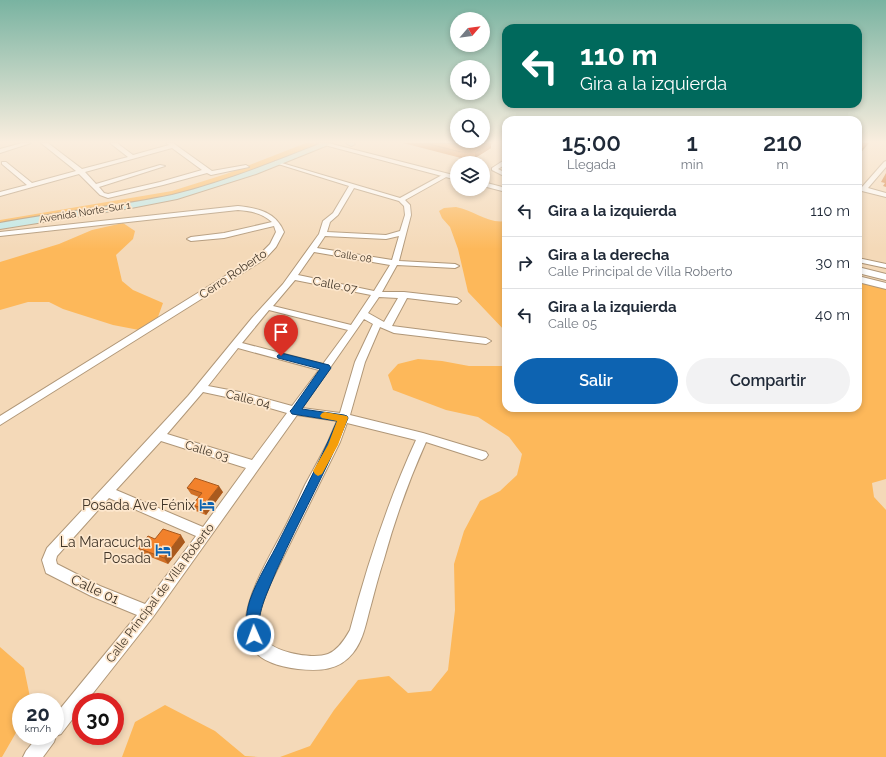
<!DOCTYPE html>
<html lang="es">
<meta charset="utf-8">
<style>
body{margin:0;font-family:Raleway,sans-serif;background:#f2f2f3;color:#1f2937;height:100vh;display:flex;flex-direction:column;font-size:15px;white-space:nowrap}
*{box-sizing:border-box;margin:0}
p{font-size:13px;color:#747a83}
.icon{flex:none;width:22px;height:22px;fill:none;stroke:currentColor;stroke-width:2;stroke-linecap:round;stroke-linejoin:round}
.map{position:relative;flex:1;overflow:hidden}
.drawer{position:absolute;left:502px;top:116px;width:360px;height:296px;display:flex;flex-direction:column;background:#fff;border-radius:12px;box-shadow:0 2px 6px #0003}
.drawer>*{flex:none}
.hud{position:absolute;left:502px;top:24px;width:360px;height:84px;border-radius:12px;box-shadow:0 2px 6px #0003;background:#00695c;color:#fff;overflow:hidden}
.needle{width:26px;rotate:62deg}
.tools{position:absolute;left:450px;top:12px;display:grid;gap:8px}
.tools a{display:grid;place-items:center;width:40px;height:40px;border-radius:50%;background:#fff;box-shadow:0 2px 6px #0003;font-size:20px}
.speed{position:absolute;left:12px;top:693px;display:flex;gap:8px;font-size:20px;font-weight:700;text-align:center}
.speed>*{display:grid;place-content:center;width:52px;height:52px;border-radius:50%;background:#fff;box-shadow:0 2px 6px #0003;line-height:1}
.speed small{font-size:10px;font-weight:400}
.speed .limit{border:6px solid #d22;background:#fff;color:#111}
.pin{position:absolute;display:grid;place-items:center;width:34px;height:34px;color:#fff;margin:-41px -17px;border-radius:50% 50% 50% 0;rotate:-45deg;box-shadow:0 0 4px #0007}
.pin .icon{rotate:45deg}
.me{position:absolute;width:44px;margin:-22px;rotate:358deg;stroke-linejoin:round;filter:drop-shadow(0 0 3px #0008)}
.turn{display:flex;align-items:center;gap:14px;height:84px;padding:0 12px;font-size:18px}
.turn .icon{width:52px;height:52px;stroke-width:2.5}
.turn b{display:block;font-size:28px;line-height:34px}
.eta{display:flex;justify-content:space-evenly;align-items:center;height:68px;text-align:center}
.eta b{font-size:24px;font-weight:600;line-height:28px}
.action{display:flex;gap:8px;margin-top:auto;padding:8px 12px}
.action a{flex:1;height:46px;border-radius:24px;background:#0d63b1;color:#fff;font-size:16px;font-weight:600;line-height:46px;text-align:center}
.action a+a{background:#f2f2f3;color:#1f2937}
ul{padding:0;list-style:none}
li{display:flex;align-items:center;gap:12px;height:52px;padding:0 12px;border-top:1px solid #e0e1e3}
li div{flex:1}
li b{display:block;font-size:15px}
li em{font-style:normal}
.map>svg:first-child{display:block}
</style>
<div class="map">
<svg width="886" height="757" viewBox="0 0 886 757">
<rect width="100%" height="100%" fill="#f4d9b8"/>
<g fill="#fdb85a">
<path d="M306,143L326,144L190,193L0,226V220L172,191L226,174Z"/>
<path d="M456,207C474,210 487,224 506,221V332L468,292L458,249L450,227L442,218L439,211L444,208Z"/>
<path d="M123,223L135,231L133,239L116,255L122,281L133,290L163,303L158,317L139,330L113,325L63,309L49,302H28L0,310V262L59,244L92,230Z"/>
<path d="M858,279L886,286V479L872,483L874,497L886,510V757H280L310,746L334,710L358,680L389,676L408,693L431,691L448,670L455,610L454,564L464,531L480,501L500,491L517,475L522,454L509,437L478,417L446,410L393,390L388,375L398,364L418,359L442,361L469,366H502L506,364V408H858Z"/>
<path d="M0,647L24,668L31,702H21V724L2,757H0Z"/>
<path d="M165,705L215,731L245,756L258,757H122L135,722Z"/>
</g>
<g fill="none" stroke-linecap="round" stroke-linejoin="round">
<g stroke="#b09778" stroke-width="2">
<g id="minor">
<path d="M22,143H31L0,153V149Z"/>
<path d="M41,143H48L82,169L128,157L110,143H117L133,155L169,145L166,143H173L212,171L246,165L249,167L211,175L207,173L163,185L108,198L100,195L79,174L0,196V192L27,185L2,164V162H6L32,183L76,171ZM172,148L202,170L160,182L108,194L104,193L99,187L165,166L160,165L96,184L85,172Z"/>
<path d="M506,159V164L498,169L506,173V177L492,170V168Z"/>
<path d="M275,161L400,198L444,174H448V176L405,200L410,205L411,215L399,261L455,264L459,266L455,268L397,265L382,292H404L457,298L461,301L457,304L407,298L392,326L486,338L491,341L486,344L394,333L380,327L365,362L350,415L423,433L486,452L488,455L486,458L482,460L426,442C409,480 395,519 384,559C379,574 375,590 371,605C366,622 364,639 353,653C339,671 319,671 298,669C205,659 259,577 283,531C291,516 298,500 305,485C313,470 321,456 328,442L337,421L297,415L153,617L86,702H81V708L61,734L56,736L54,742L43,757H23L26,751L38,736H55V715L137,615L91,596L46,573L42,560L47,548L188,396L252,318L283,284L319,234L323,221L333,213L349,186L275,163ZM354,188L399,201L404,206L405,215L400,231L386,235L327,232L330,222L338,215ZM325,236L386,239L399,236L392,260L317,248ZM314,252L390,265L374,291L298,275ZM295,280L371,295L351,325L273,306ZM379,297L398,298L384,322L368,313ZM269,310L348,330L323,364L242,343ZM364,319L373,324L355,362L340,413L302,408ZM238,348L319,370L292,406L245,393L208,386ZM203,392L245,401L287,413L252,460L167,434ZM347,423L416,440C388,501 367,565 350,630C345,639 338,650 328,654C312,660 268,652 261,634C255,619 264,599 270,584L340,442ZM161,441L246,468L203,527L116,490ZM109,498L196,536L145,604L100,586L57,564L56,560L57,556Z"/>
<path d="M886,161V167L868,188L886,193V197L858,190V186L862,187L884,162Z"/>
<path d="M238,206C258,208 276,212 284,232L276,247L265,259L0,425V416L259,255L270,244L276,232L274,226L224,238L191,241L187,239L191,237L224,233L272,222C262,213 251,211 238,210L0,236V232Z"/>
<path d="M858,258L886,264V268L858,262Z"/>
</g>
</g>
<g stroke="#b09778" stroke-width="2">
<g id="tertiary">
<path d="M317,143H328L457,176V180Z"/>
<path d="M483,182L506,188V192L483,186Z"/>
<path d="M858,267L886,274V280L858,273Z"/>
<path d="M858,276L886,283V289L858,282Z"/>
</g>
</g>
<g stroke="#b09778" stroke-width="2">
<g id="secondary">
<path d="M322,143H333L256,174L177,199L131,208L0,229V223C57,212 115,207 172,195C223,183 273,162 322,143Z"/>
<path d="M346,143H354L355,144L351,146Z"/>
</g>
</g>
<use href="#minor" fill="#fff" fill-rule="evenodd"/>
<use href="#tertiary" fill="#fff" fill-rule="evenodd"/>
<use href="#secondary" fill="#bee8e8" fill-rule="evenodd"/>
</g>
<g fill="#d06f25">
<path d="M403,143H491V148L475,158H461Z"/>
<path d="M886,173V187L883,186L885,183L881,182Z"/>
<path d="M187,488L223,492L206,515L196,511L192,505L199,497L191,494Z"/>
<path d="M155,539L185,542L168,564L143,554L138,548Z"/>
</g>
<g fill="#a95a1e">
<path d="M490,143H491V148L475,158V152Z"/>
<path d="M867,143H869L858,156V154Z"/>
<path d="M219,486L223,492L206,515L202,508Z"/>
<path d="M181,535L185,542L168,564L164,558Z"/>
</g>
<g fill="#f2812b" stroke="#a95a1e">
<path d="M425,143H490L475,152H461Z"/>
<path d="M858,143H867L858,154Z"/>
<path d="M195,478L219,486L202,508L192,505L202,493L187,488Z"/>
<path d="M163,529L181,535L164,558L138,548L148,536L155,539Z"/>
</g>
<linearGradient id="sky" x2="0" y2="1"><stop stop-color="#79b3a1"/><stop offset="0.57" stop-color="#faeedf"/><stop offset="1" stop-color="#faeedf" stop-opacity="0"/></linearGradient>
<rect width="886" height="249" fill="url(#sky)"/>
<path fill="#0d63b1" stroke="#084073" d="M281,353L329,365L331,368L302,409L344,415L347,416L348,418C324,478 291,533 267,593C263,603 259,614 259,625C259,631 261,635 258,640L254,642L249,640C244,630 246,618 248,607C252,589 267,564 276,547C297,505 319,464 337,421L292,414L290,411L292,409L320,369L278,358L277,356Z"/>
<path fill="#f59e0b" d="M325,412L347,416L348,418L338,445L322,474L318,476L315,474L313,471L328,445L337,421L322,418L320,416L322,413Z"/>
<defs>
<g id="hotel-bare" transform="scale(1.2)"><path d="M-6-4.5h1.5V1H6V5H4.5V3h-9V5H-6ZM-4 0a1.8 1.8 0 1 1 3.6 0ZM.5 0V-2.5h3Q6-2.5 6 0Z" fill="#0d63b1" stroke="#fde7cd" stroke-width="2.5" paint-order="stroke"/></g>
</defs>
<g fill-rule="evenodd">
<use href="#hotel-bare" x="207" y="505"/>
<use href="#hotel-bare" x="163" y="550"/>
</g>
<g text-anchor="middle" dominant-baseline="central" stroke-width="3.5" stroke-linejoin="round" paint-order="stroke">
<g font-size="10" fill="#413629" stroke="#fde7cd">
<text transform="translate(85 212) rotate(-9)">Avenida Norte-Sur 1</text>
<text transform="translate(353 256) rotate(10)">Calle 08</text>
</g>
<g font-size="12" fill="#413629" stroke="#fde7cd">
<text transform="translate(233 274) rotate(-34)">Cerro Roberto</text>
<text transform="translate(335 285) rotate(11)">Calle 07</text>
<text transform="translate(248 399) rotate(14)">Calle 04</text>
<text transform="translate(207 451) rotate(17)">Calle 03</text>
<text transform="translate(160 593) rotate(-53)">Calle Principal de Villa Roberto</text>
</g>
<g font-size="14" fill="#413629" stroke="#fde7cd" text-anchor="end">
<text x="195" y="505">Posada Ave Fénix</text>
<text x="151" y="542">La Maracucha<tspan x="151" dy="16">Posada</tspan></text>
</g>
<g font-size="14" fill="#413629" stroke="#fde7cd">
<text transform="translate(95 589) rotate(25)">Calle 01</text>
</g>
</g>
</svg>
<div class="tools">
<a><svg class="needle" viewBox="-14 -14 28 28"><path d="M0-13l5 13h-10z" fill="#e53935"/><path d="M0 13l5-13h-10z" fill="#747a83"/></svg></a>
<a><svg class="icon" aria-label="sound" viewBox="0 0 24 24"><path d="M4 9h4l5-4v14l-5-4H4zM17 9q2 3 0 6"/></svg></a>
<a><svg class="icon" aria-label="search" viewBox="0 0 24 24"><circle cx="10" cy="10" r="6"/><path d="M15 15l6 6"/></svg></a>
<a><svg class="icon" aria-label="layers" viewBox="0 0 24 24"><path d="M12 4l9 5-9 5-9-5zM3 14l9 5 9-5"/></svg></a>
</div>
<div class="speed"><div>20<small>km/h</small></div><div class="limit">30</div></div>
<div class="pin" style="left:281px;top:356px;background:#d93025"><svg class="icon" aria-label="arrive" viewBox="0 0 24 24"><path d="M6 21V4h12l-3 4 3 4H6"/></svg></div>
<svg class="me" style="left:254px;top:635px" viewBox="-20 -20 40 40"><circle r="17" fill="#0d63b1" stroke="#fff" stroke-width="3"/><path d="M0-11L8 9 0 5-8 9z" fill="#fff"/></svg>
<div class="hud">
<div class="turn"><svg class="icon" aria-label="left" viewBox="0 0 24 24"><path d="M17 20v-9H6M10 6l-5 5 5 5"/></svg><div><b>110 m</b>Gira a la izquierda</div></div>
</div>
<section class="drawer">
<div class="eta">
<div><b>15:00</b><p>Llegada</p></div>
<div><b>1</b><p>min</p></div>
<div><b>210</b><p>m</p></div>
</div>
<ul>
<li><svg class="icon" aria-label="left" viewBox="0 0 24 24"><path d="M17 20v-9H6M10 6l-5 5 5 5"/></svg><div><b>Gira a la izquierda</b></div><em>110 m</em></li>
<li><svg class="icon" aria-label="right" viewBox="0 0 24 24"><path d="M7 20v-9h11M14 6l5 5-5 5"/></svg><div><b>Gira a la derecha</b><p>Calle Principal de Villa Roberto</p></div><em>30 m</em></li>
<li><svg class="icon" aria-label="left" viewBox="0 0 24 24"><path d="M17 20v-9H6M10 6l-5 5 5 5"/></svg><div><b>Gira a la izquierda</b><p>Calle 05</p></div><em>40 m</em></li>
</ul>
<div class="action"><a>Salir</a><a>Compartir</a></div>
</section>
</div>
